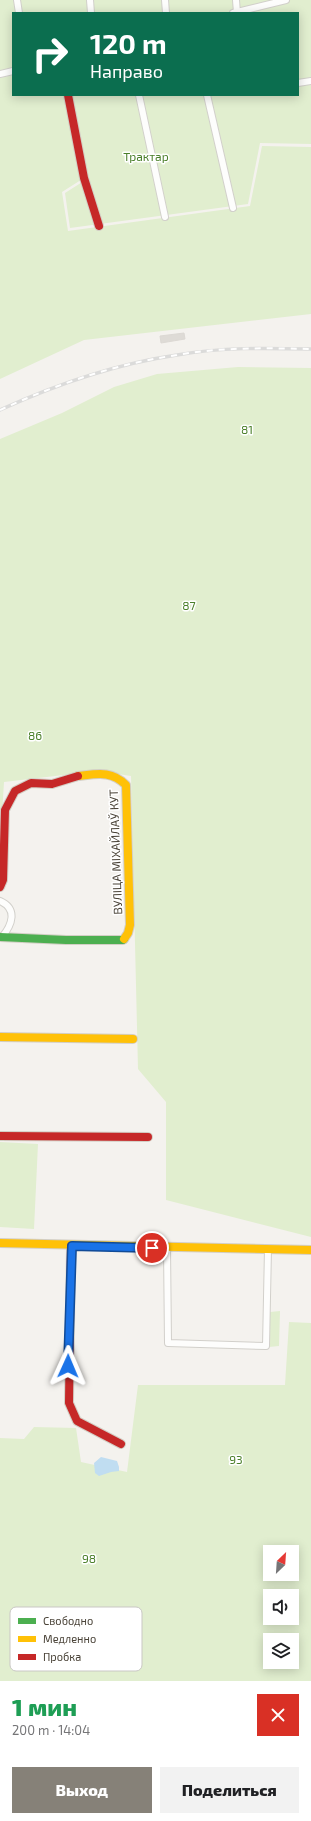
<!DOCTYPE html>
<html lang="ru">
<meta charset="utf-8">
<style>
body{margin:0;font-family:"Exo 2",sans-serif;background:#f2f2f2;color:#202124;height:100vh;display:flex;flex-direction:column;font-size:15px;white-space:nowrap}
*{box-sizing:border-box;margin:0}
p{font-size:13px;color:#757577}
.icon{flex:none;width:22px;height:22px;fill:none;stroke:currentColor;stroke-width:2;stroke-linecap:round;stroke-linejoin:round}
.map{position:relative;height:1681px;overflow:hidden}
.panel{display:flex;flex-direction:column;background:#fff;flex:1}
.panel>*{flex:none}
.banner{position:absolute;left:12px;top:12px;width:287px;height:84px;border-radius:0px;box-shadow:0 2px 10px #0003;background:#0b6e4f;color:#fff;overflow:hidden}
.needle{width:26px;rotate:25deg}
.controls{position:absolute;left:263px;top:1545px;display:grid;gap:8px}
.controls a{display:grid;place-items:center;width:36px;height:36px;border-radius:0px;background:#fff;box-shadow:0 2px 10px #0003;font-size:20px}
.pin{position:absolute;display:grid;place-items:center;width:34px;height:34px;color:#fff;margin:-17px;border:2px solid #fff;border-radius:50%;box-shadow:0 1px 4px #0007}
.me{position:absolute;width:44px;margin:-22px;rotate:1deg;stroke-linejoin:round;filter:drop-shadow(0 0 3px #0008)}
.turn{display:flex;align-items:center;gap:14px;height:84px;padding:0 12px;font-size:18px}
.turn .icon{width:52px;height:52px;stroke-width:2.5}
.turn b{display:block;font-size:28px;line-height:34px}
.round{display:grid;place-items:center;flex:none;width:42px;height:42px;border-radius:0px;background:#f2f2f2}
.head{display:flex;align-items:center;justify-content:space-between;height:68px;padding:0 12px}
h1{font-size:24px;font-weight:800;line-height:30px;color:#1e9e55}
.cta{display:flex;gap:8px;margin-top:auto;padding:8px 12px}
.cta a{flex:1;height:46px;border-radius:0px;background:#868178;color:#fff;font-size:16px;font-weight:800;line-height:46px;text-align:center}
.cta a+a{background:#f2f2f2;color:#202124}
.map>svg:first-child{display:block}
</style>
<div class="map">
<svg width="311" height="1681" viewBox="0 0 311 1681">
<rect width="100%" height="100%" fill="#f4f2ee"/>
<g fill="#e1eecf" fill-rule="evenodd">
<path d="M0,0H311V144L260,143L248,204L70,228L65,193L87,179L71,95H298V13H13V68L0,71Z"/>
<path d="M13,75V95H68L84,178L62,192L68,231L250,206L262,146L311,147V314L84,340L0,379V78Z"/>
<path d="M238,367L311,368V1237L166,1200V1102L138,1069L131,776L98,771L4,782L0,848V439L62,413L114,387L157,374Z"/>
<path d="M0,1142L38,1144L34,1229L0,1227Z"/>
<path d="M280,1311L279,1346L269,1347L270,1312Z"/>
<path d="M289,1322L311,1323V1681H0V1438L24,1439L34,1427L76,1428L81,1462L127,1472L138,1385H285ZM270,1552H292V1574H270ZM270,1596H292V1618H270ZM270,1640H292V1662H270Z"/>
</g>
<path fill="#c0ddf1" d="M101,1457L117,1461L119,1467V1471L111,1472L99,1476L95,1473L94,1463Z"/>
<path fill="#dedbd6" stroke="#dcd9d4" d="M184,333L185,339L161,343L160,336Z"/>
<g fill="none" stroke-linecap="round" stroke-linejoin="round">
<g stroke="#d2d0cb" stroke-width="8">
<g id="street">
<path d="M17,0L19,13"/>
<path d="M90,0L91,13"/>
<path d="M165,0L166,13"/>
<path d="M236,0L237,13"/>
<path d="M233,13L286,0"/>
<path d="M0,74L13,71"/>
<path d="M298,83L311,81"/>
<path d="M139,95L165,217"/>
<path d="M207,95L233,208"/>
<path d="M0,901C18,909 12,925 2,937"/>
<path d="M167,1248L168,1343L266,1346L268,1249"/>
</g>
</g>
<g stroke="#d3cfc5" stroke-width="10">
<path id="fast" d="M0,937L66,940H123L124,939"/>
</g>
<g stroke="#d3cfc5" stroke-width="10">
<g id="slow">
<path d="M78,776C97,774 111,770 126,785L130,925L128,933L124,939"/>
<path d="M0,1037L133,1039"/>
<path d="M0,1243L311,1250"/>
</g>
</g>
<g stroke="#d3cfc5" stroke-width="10">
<g id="jam">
<path d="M68,95L84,178L99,226"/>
<path d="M0,887L3,880L5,810L15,791L31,783L52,784L78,776"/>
<path d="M0,1136L148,1137"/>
<path d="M71,1246L69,1403L77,1421L121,1444"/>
</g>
</g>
<use href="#street" stroke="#fdfdfc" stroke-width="6"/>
<use href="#fast" stroke="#4caf50" stroke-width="8"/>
<use href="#slow" stroke="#ffc107" stroke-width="8"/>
<use href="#jam" stroke="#c62828" stroke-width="8"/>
<g stroke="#dbdbda" stroke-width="3.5">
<path id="rail" d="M0,410C57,384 115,364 177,355C221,347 267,348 311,349"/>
</g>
<use href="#rail" stroke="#fff" stroke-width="2" stroke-dasharray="6" stroke-linecap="butt"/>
</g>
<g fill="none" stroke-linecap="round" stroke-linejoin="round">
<g stroke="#114b97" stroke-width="10">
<path id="route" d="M68,1366L72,1246L152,1248"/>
</g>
<use href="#route" stroke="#1a73e8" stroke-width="7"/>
</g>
<g text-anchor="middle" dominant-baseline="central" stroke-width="3" stroke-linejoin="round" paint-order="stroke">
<g font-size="12" fill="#4a7f2a" stroke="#fff">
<text x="146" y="156">Трактар</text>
<text x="247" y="429">81</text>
<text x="189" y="605">87</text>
<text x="35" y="735">86</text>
<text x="236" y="1459">93</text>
<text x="89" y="1558">98</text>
</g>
<g font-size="12" fill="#4b4439" stroke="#fff">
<text transform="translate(115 852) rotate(-92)">ВУЛІЦА МІХАЙЛАЎ КУТ</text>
</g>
</g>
<rect x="10" y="1607" width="132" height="64" rx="6" fill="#fff" stroke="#c9c7c4" stroke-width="1"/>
<rect x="18" y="1618" width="18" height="6" fill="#4caf50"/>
<rect x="18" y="1636" width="18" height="6" fill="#ffc107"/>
<rect x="18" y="1654" width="18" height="6" fill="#c62828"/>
<g font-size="11" fill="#4b4439">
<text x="43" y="1625">Свободно</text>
<text x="43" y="1643">Медленно</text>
<text x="43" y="1661">Пробка</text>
</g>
</svg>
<div class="controls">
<a><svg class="needle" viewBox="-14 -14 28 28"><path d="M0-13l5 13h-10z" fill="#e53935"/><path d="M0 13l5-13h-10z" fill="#757577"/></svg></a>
<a><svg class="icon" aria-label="sound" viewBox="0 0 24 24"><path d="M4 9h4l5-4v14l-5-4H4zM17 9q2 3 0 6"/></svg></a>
<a><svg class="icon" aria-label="layers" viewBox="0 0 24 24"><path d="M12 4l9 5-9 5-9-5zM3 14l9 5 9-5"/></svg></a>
</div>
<div class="pin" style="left:152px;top:1248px;background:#d93025"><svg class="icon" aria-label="arrive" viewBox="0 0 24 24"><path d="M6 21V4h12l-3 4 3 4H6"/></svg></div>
<svg class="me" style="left:68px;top:1366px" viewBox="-20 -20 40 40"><path d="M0-17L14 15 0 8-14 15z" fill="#1a73e8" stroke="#fff" stroke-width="4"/></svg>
<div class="banner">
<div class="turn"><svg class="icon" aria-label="right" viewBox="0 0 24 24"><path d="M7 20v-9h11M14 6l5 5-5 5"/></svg><div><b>120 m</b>Направо</div></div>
</div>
</div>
<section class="panel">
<div class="head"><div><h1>1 мин</h1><p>200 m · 14:04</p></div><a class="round" style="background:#d93025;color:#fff"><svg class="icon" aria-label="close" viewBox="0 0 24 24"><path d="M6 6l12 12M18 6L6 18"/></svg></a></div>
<div class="cta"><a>Выход</a><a>Поделиться</a></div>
</section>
